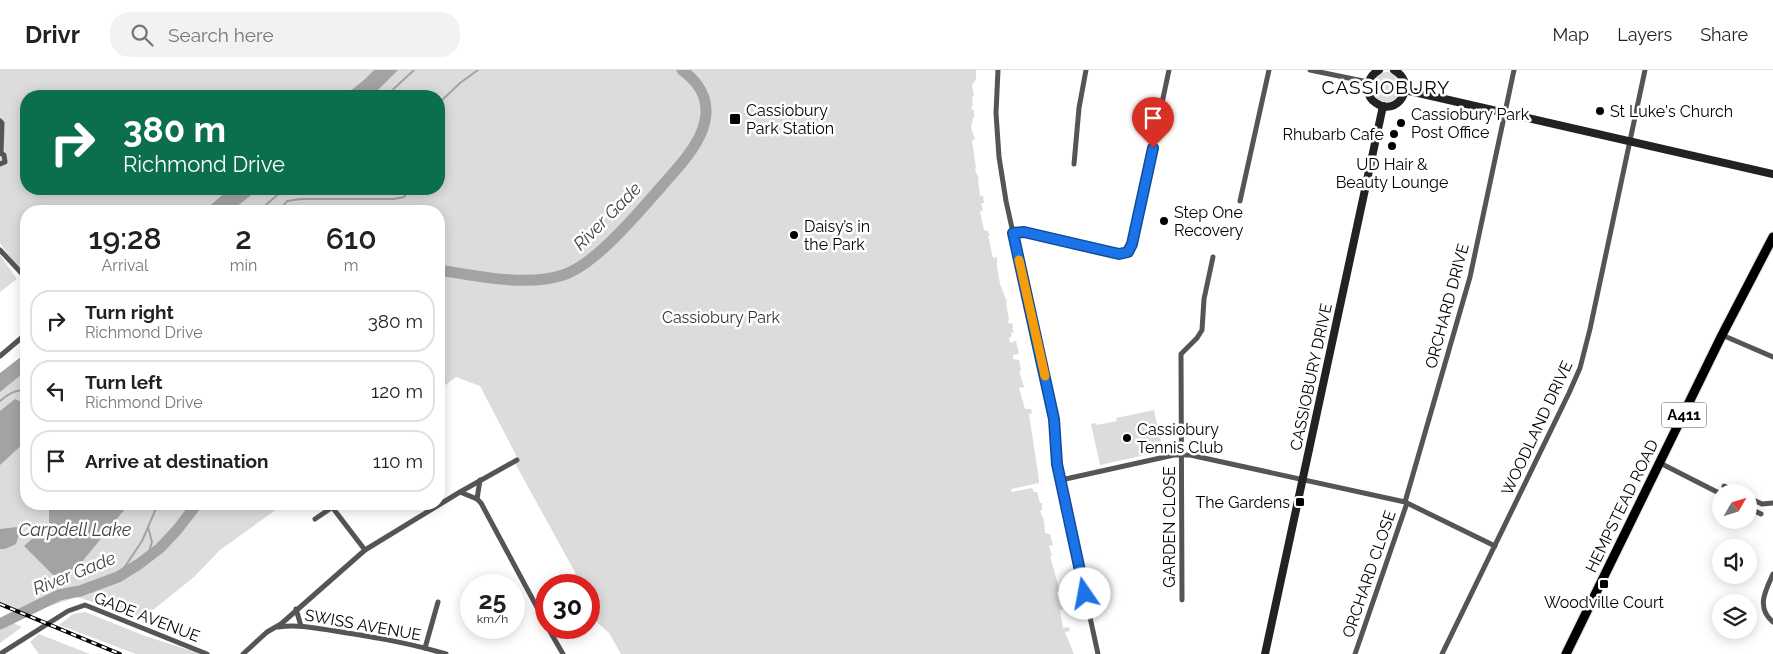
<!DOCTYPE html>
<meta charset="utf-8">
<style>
body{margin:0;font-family:Raleway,sans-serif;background:#f2f2f2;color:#222;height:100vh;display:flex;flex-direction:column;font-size:19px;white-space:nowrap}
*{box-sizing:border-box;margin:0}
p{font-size:16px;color:#767676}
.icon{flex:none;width:28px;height:28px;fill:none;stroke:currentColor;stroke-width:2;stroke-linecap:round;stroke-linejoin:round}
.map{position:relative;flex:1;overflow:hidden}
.sheet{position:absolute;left:20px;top:135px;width:425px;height:305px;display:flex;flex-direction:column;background:#fff;border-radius:20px;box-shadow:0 2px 12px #0003}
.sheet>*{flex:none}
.top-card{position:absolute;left:20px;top:20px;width:425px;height:105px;border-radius:20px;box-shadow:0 2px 12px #0003;background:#0b6e4f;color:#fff;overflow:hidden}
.needle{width:32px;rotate:51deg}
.controls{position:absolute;left:1712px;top:414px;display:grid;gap:10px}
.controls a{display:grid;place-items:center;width:45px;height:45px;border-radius:50%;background:#fff;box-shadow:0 2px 12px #0003;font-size:25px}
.speed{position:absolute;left:460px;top:504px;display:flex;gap:10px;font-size:25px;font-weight:700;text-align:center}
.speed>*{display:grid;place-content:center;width:65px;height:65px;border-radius:50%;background:#fff;box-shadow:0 2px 12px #0003;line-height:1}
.speed small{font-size:12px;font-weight:400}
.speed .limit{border:8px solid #d22;background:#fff;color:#111}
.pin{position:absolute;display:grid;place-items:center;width:42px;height:42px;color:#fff;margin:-51px -21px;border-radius:50% 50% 50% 0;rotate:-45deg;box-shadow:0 0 5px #0007}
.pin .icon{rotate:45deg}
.me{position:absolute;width:55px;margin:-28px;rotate:348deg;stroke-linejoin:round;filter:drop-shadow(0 0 4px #0008)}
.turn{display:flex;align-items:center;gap:18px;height:105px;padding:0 20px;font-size:22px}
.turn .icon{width:65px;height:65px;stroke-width:2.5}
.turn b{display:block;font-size:35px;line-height:42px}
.eta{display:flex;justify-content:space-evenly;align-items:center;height:85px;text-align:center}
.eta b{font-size:30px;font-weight:600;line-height:35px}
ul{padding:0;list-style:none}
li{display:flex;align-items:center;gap:15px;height:62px;margin:0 10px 8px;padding:0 10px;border:2px solid #e0e0e0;border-radius:20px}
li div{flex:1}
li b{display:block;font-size:19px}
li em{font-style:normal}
header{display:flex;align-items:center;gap:30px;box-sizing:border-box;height:70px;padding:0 25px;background:#fff;border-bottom:1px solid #e0e0e0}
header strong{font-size:24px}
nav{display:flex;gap:28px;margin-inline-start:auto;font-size:18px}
.search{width:350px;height:45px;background:#f2f2f2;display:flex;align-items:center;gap:12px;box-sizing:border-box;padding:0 18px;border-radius:20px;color:#767676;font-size:19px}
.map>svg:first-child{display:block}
</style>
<header>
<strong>Drivr</strong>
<div class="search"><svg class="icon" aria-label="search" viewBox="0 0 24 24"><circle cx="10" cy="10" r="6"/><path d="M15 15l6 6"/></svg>Search here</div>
<nav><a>Map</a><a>Layers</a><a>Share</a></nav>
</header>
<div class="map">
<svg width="1773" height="584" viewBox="0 0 1773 584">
<rect width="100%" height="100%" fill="#fff"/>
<g fill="#dcdcdc" fill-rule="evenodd">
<path d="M0,0H976V9L972,15L974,26L972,27L973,36L971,37L972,40H974V48H973L971,57L975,70H972L976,98L975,100L979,109H978L980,126H983L984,133H981L983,140L980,142L984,160L988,161L989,164H991L988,166C990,173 991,179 993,188L997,187V197L1000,214L1007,232L1006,233L1009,250L1008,251L1009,254L1012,253L1013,258H1012L1014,262L1011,263L1012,266L1009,268L1010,273L1016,271L1019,284L1013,285V289L1019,290L1021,301H1019L1024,317L1019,318L1025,339H1031L1032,343L1029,344L1039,410V413L1011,419L1012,422L1032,418L1034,422H1037L1040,433H1042V440L1040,441L1044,450L1045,463L1050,464L1053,475L1049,476L1052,486H1050L1060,521L1057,522L1058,527H1063L1065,535H1067L1068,538L1060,540L1063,558L1069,557L1070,561L1065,562L1074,584H621L609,563L589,545V515H577L575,502L516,395V385L480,316L456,307L439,320V141H26V209L0,173ZM26,26H439V119H26Z"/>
<circle cx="1387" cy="17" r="15"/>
<path d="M0,185L17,209L0,222Z"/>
<path d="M26,301V434H284L220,480L194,507L143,548L77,527L41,539L35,536L21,543L0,533V322Z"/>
<path d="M1154,340L1163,381L1100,395L1091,354L1096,353L1097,355L1117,351L1116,348Z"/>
<path d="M85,542L145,566L202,584H136L59,555L73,544Z"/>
<path d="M0,547L22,557L0,573Z"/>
<path d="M39,564L90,584H39L30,572Z"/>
</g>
<g fill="#a3a3a3">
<path d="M374,0H398L372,26H344L364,10Z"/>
<path d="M229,119H259L231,141H204Z"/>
<path d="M26,283V301L0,322V303Z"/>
<path d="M15,329L26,334V371L0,395V341Z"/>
<path d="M49,434H129L73,503L53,505L24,476L49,454Z"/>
<path d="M17,457L20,462L16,474L5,479H0V459Z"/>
</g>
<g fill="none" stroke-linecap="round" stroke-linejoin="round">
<g stroke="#a3a3a3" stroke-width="2">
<path d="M386,26L414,0"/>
<path d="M439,33L460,13L478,0"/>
<path d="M259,141L284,119"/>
<path d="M279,141L287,131L301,129H394L404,127L410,119"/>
<path d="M0,331C7,325 17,318 26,321"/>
<path d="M147,488L152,472L148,457"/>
<path d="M118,507L142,471L158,434"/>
</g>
<g stroke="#a3a3a3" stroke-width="11">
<path d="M439,200C476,206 527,217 563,205C595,195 638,143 661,117C673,103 687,89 696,73C701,65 705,54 706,44C707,24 697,11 682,0"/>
<path d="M0,554L59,525L80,521L118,507L139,494L160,478L177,460L197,434"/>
</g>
<g stroke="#dbdbdb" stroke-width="11">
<path id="primary" d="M1566,584L1722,265L1773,167"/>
</g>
<g stroke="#555" stroke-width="5">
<path d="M998,0L996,43L999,87L1006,131L1051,335L1054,349L1057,395L1098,584"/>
<path d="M1310,0L1368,12"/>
<path d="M0,51L2,53L1,83"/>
<path d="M0,83L4,85L5,92L0,94"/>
<path d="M1074,94L1079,38L1086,0"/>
<path d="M1240,131L1269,0"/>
<path d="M1013,163L1024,162L1119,184C1126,184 1130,182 1132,174L1169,0"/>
<path d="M0,180L26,208"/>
<path d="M1722,265L1773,287"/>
<path d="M0,286L26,264"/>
<path d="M1660,393L1721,424"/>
<path d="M1061,410L1174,385H1190L1405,432L1495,476"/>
<path d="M1724,416L1737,422"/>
<path d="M460,422L477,429L481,433L546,554"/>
<path d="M1749,428L1762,434L1773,433"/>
<path d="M477,429L480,410"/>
<path d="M1405,432L1470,207L1514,0"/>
<path d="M332,437L365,480"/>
<path d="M1749,438L1761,444"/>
<path d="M315,449L337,434"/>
<path d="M1773,504C1765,521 1756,538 1773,552"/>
<path d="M1182,530L1181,284L1197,268L1202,260L1204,229L1213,187"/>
<path d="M296,539L301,556"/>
<path d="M278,557C297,554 316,558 335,561C373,567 410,573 446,584"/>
<path d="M548,558L563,584"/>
<path d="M425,578L438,532"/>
<path d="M0,584L68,541L85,535L207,584"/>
<path d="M243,584L267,562L281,554L365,480L460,422L517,390"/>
<path d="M1355,584L1407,433"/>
<path d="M1442,584L1569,323L1580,298L1590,259L1645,0"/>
</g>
<g stroke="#222" stroke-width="8">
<path d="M1379,0C1372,4 1367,11 1368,19C1368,25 1371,30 1376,33C1397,48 1419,14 1394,0"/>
<path d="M1405,20L1773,104"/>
<path d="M1265,584L1383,36"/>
</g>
<use href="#primary" stroke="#000" stroke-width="9"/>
<g stroke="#000" stroke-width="4">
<path id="rail" d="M0,534L120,584"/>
</g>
<use href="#rail" stroke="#fff" stroke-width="2" stroke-dasharray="5.5" stroke-linecap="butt"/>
</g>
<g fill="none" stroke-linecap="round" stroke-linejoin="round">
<g stroke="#114b97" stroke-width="12">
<path id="route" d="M1085,524L1057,394L1054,349L1013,163L1024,162L1119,184L1128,182L1132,174L1153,78"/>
</g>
<use href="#route" stroke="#1a73e8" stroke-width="9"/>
<path stroke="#f59e0b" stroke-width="9" d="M1019,190L1045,306"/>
</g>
<g fill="#000" stroke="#fff" stroke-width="2">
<circle cx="1600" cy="41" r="5"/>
<rect x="729" y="43" width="12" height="12" rx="2.5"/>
<circle cx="1401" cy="53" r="5"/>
<circle cx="1394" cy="64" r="5"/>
<circle cx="1392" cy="76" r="5"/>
<circle cx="1164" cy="151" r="5"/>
<circle cx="794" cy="165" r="5"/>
<circle cx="1127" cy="368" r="5"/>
<rect x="1295" y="427" width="10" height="10" rx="2.5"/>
<rect x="1599" y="509" width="10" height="10" rx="2.5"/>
</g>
<g text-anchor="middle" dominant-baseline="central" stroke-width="5" stroke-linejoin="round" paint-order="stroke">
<rect fill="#fff" stroke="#4c4c4c" stroke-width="1" x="1661.5" y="332.5" width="45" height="25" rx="4"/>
<g font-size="15" font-weight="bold" fill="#000">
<text x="1684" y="345">A411</text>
</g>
<g font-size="16" fill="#000" stroke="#fff" text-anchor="start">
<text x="746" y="40">Cassiobury<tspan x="746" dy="18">Park Station</tspan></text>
<text x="1610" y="41">St Luke's Church</text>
<text x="1411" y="44">Cassiobury Park<tspan x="1411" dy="18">Post Office</tspan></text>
<text x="1384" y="64" text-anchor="end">Rhubarb Cafe</text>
<text x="1392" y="94" text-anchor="middle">UD Hair &amp;<tspan x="1392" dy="18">Beauty Lounge</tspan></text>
<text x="1174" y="142">Step One<tspan x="1174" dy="18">Recovery</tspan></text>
<text x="804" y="156">Daisy’s in<tspan x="804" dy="18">the Park</tspan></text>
<text x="1137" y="359">Cassiobury<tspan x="1137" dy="18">Tennis Club</tspan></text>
<text x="1290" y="432" text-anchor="end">The Gardens</text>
<text x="1604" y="532" text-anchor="middle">Woodville Court</text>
</g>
<g font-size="16" fill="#000" stroke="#fff">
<text transform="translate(1447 236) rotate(-75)">ORCHARD DRIVE</text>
<text transform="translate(1311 307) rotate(-78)">CASSIOBURY DRIVE</text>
<text transform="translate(1537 358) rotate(-65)">WOODLAND DRIVE</text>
<text transform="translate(1622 436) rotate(-64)">HEMPSTEAD ROAD</text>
<text transform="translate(1169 457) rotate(-90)">GARDEN CLOSE</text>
<text transform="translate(1369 504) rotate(-71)">ORCHARD CLOSE</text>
<text transform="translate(147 547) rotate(21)">GADE AVENUE</text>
<text transform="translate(363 555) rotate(10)">SWISS AVENUE</text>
</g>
<g font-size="16" fill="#333" stroke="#fff">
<text x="721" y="247">Cassiobury Park</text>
</g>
<g font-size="18" font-style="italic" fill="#444" stroke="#fff">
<text transform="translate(607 146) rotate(-45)">River Gade</text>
<text x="75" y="459">Carpdell Lake</text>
<text transform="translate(74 503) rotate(-22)">River Gade</text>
</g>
<g font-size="19" letter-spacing="1" fill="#000" stroke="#fff">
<text x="1386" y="17">CASSIOBURY</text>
</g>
</g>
</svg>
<div class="controls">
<a><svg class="needle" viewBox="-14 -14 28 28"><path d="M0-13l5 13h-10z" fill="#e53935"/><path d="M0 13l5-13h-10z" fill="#767676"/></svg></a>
<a><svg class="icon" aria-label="sound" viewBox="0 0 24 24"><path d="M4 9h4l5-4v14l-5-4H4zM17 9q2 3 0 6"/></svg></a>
<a><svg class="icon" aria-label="layers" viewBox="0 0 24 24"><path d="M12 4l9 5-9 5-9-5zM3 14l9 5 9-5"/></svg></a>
</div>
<div class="speed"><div>25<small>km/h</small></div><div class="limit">30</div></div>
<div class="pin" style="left:1153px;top:78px;background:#d93025"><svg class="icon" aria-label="arrive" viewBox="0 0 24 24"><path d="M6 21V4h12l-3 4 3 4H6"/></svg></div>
<svg class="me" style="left:1085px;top:524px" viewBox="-20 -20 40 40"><circle r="19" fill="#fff"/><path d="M0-13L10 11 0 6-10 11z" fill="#1a73e8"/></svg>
<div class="top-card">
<div class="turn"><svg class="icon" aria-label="right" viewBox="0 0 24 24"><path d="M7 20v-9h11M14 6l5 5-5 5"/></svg><div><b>380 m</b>Richmond Drive</div></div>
</div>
<section class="sheet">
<div class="eta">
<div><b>19:28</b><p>Arrival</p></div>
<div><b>2</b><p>min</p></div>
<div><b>610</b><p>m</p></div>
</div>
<ul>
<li><svg class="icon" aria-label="right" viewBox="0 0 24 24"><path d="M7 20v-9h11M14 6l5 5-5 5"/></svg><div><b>Turn right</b><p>Richmond Drive</p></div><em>380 m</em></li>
<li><svg class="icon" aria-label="left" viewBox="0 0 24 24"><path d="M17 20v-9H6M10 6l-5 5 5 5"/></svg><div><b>Turn left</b><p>Richmond Drive</p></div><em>120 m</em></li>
<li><svg class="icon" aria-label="arrive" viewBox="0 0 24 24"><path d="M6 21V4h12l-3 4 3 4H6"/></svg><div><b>Arrive at destination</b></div><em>110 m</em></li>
</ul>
</section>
</div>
